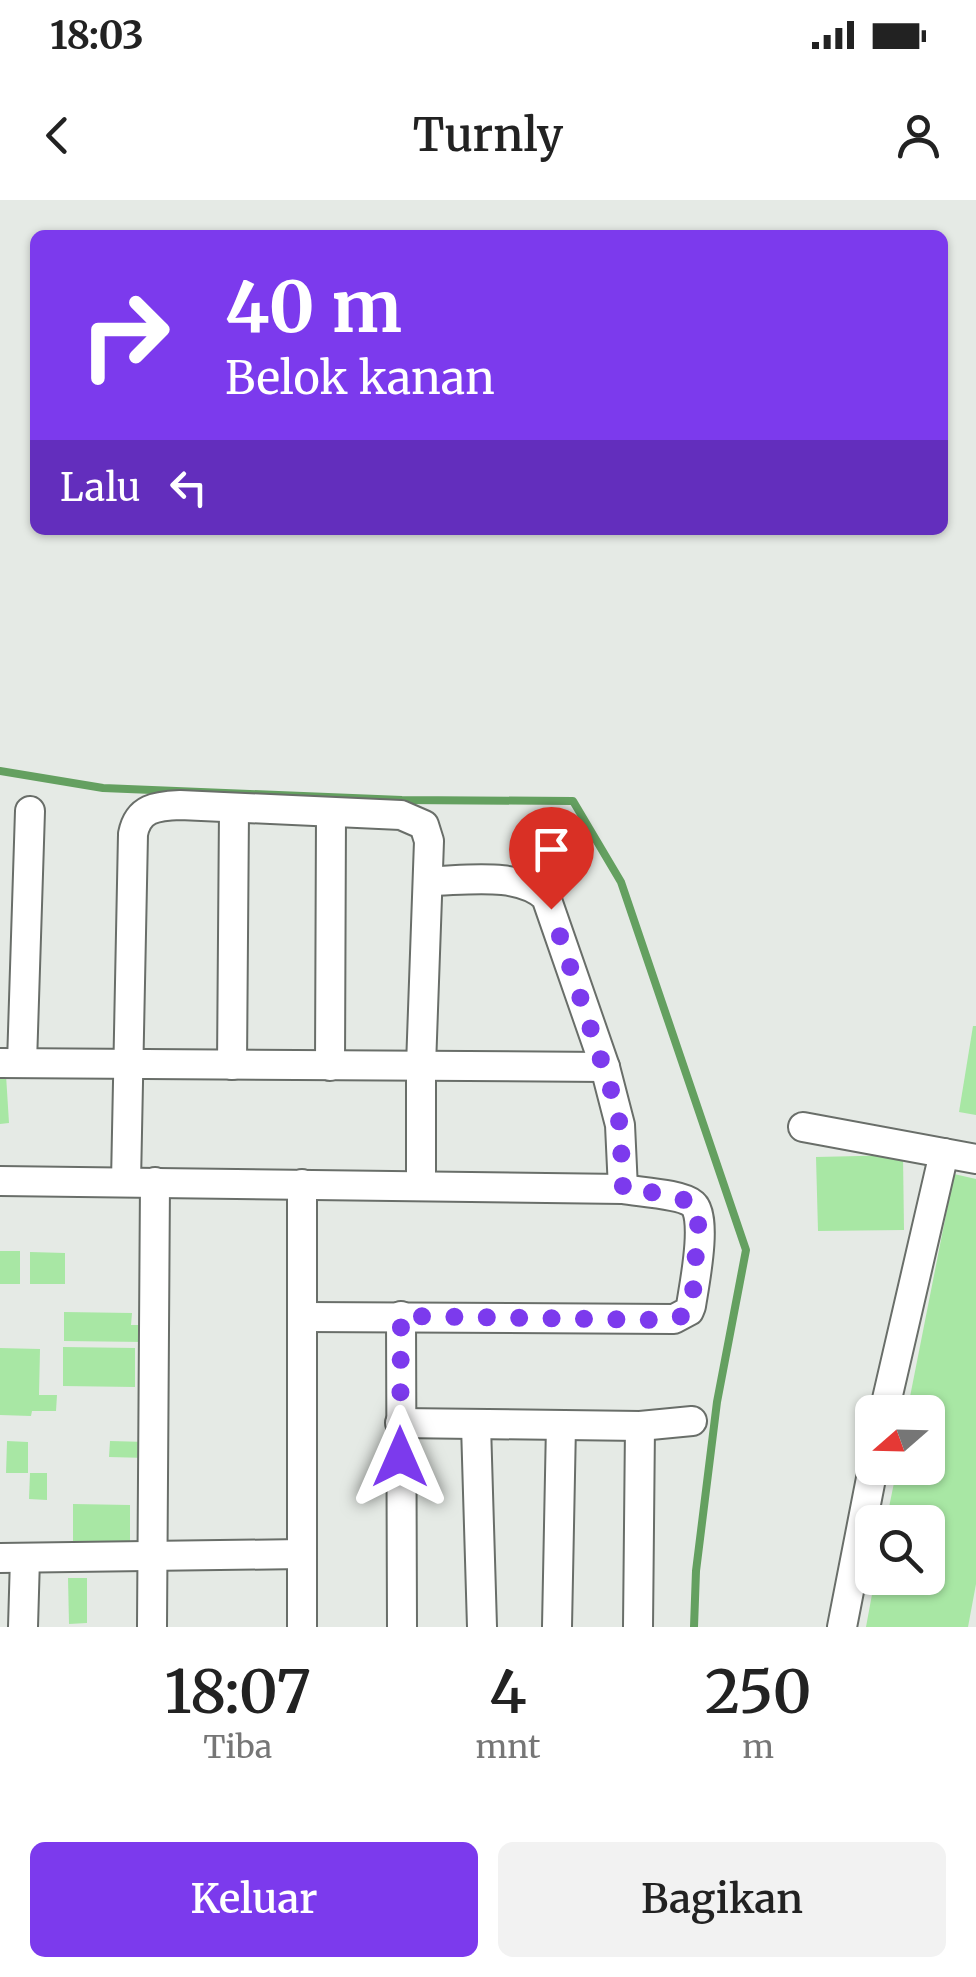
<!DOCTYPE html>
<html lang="id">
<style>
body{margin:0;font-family:Merriweather,serif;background:#f2f2f2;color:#222;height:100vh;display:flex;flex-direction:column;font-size:38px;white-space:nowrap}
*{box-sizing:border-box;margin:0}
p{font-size:32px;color:#767676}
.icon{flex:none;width:55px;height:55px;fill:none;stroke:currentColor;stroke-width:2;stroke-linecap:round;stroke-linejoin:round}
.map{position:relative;height:1427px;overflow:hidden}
.side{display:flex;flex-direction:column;background:#fff;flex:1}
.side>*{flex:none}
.guide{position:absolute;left:30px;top:30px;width:918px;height:305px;border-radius:15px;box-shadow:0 2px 8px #0004;background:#7c3aed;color:#fff;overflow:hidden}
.needle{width:65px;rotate:250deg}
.buttons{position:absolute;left:855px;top:1195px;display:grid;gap:20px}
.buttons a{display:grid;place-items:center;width:90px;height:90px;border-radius:15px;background:#fff;box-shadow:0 2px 8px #0004;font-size:50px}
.pin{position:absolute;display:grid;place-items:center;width:85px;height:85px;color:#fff;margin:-102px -42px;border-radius:50% 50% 50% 0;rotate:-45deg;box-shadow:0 0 10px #0007}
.pin .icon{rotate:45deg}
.me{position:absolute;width:110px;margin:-55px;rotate:0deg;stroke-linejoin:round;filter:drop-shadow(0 0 8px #0008)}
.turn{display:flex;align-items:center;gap:35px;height:210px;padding:0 30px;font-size:45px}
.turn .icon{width:130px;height:130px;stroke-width:2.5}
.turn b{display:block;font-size:70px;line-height:85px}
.then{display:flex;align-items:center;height:95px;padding:0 30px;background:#0003;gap:20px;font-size:38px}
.eta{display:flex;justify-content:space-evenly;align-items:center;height:170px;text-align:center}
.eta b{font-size:60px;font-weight:600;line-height:70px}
.primary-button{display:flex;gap:20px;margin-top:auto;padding:20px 30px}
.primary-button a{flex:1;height:115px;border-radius:15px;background:#7c3aed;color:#fff;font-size:40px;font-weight:600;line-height:115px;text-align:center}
.primary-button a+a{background:#f2f2f2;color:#222}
.status{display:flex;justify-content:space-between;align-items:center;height:70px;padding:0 50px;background:#fff;direction:ltr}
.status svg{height:28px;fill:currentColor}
header{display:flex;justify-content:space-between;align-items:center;height:130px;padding:0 30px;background:#fff;font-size:45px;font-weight:600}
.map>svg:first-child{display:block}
</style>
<div class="status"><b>18:03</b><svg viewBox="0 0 49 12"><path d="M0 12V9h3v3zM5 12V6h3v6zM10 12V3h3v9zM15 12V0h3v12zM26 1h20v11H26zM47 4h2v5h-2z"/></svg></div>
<header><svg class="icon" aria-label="back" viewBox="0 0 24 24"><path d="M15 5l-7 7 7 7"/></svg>Turnly<svg class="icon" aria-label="person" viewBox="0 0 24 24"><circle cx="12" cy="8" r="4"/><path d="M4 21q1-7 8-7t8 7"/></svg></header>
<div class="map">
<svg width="976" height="1427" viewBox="0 0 976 1427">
<rect width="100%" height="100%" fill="#e5eae5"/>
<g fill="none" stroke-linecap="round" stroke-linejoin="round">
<path stroke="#64a060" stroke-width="8" d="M0,571L103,588L402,600L573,601L621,682L746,1050L717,1202L696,1371L694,1427"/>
</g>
<g fill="#a8e7a4">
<path d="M973,826H976V915L959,912Z"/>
<path d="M0,875H6L9,923L0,924Z"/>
<path d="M903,955L904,1030L818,1031L816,957Z"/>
<path d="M954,974L976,979V1384L968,1427H866L875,1378H928V1322H886L897,1268H928V1212H907Z"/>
<rect x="0" y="1051" width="20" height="33"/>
<path d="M30,1052L65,1053V1084H30Z"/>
<path d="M64,1112L132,1113L131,1125H144V1142L64,1141Z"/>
<path d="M63,1147L135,1148V1187L63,1186Z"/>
<path d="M0,1148L40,1149L39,1195H57L56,1211H32L31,1216L0,1215Z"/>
<path d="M7,1241L28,1242V1273H6Z"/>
<path d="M110,1241L147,1242V1258L109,1257Z"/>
<path d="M30,1273H47V1300L29,1299Z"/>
<path d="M73,1304L130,1305V1353H73Z"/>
<path d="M68,1378H87V1423L69,1424Z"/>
</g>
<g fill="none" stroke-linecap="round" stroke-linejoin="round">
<g stroke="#696e69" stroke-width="32">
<g id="minor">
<path d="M428,681C464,681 517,671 546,697L605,867L620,925L623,989"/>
<path d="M0,863L605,867"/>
<path d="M22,863L30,611"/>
<path d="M232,865L234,610"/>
<path d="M330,866L331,614"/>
<path d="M803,927L976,959"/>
<path d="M0,981L623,989C639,992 682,994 693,1004C708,1017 694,1086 691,1106L689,1111L674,1119L304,1117"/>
<path d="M126,982L133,634C138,608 156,606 180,605L401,615L424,625L429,641L421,866V986"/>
<path d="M302,984V1427"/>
<path d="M401,1116L402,1427"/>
<path d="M884,1212L944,953"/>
<path d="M400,1223L640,1226L692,1221"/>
<path d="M476,1225L482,1427"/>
<path d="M0,1358L302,1354"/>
<path d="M23,1427L25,1358"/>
<path d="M152,1427L155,982"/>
<path d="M557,1427L561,1225"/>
<path d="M638,1427L640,1226"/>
<path d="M842,1427L873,1268"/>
</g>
</g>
<use href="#minor" stroke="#fff" stroke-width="28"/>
</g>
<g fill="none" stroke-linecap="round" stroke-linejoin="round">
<path stroke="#7c3aed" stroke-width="18" stroke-dasharray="0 32.4" d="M400,1257L401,1116L664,1120L683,1116L692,1106L699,1013C687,991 645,993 623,989L620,925L613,896L551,709"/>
</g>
</svg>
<div class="buttons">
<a><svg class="needle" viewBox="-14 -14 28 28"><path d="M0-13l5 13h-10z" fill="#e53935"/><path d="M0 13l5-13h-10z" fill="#767676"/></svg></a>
<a><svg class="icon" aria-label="search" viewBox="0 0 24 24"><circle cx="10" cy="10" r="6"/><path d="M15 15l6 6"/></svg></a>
</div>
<div class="pin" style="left:551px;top:709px;background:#d93025"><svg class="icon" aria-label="arrive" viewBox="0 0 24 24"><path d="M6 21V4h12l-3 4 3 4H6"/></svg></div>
<svg class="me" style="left:400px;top:1257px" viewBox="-20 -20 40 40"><path d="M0-17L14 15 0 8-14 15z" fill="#7c3aed" stroke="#fff" stroke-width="4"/></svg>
<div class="guide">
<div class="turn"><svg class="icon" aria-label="right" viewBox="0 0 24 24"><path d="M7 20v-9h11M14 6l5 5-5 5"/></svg><div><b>40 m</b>Belok kanan</div></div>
<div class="then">Lalu<svg class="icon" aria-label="left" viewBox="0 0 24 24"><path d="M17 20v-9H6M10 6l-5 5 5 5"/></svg></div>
</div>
</div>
<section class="side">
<div class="eta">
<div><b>18:07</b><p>Tiba</p></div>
<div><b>4</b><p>mnt</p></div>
<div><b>250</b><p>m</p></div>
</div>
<div class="primary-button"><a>Keluar</a><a>Bagikan</a></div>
</section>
